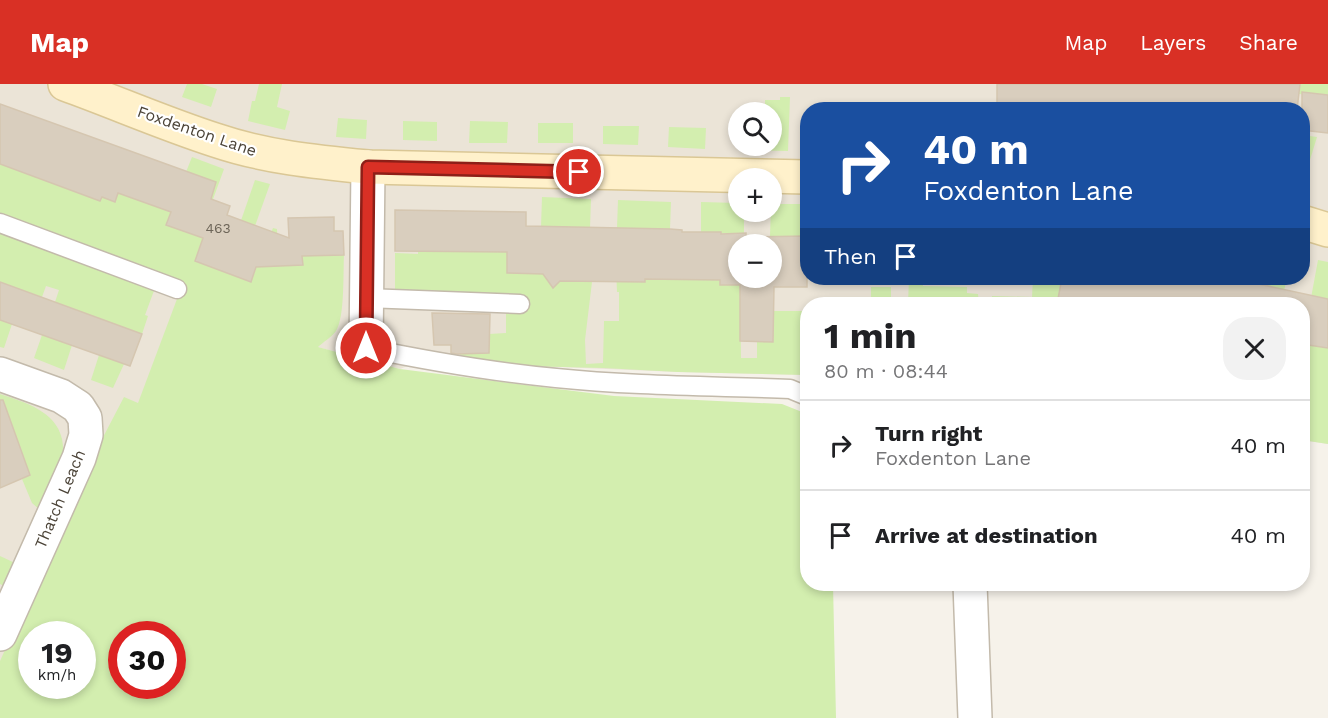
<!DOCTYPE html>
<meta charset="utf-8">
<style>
body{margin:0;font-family:"Work Sans",sans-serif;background:#f2f2f2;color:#202124;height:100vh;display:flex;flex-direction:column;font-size:22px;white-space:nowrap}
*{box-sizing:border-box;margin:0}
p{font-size:20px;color:#757577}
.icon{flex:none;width:33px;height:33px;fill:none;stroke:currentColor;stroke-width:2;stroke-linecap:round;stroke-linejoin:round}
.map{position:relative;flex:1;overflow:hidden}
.drawer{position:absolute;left:800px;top:213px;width:510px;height:294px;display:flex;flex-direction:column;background:#fff;border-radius:24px;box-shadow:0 3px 9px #0003}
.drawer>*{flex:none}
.guide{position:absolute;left:800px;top:18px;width:510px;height:183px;border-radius:24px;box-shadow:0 3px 9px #0003;background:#1a4fa0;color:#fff;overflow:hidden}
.tools{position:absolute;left:728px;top:18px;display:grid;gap:12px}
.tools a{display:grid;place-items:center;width:54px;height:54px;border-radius:50%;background:#fff;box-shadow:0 3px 9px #0003;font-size:30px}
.speed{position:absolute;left:18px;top:537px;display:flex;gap:12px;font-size:30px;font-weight:700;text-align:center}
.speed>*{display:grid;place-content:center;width:78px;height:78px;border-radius:50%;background:#fff;box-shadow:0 3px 9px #0003;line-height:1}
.speed small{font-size:15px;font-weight:400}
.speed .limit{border:9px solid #d22;background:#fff;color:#111}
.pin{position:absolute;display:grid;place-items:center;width:51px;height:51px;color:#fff;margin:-26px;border:3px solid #fff;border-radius:50%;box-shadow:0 2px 6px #0007}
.me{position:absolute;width:66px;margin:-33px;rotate:0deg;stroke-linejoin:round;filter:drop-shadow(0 0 4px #0008)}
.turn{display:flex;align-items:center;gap:21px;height:126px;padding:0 24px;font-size:27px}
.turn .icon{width:78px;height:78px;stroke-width:2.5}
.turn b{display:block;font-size:42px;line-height:51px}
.then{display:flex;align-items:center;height:57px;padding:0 24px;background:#0003;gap:12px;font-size:22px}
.round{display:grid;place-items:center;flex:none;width:63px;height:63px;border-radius:24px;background:#f2f2f2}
.overview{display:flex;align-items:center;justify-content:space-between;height:102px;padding:0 24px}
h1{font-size:36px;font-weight:700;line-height:45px}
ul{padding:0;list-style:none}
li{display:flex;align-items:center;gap:18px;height:90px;padding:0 24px;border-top:2px solid #e0e0e0}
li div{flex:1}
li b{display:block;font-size:22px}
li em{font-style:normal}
header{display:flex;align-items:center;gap:36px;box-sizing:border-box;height:84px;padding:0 30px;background:#d93025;color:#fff}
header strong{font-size:28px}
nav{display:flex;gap:33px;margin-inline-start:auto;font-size:21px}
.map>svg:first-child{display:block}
</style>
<header>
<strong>Map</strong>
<nav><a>Map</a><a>Layers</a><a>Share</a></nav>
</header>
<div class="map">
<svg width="1328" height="634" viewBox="0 0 1328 634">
<rect width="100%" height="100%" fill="#f6f2ea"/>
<path fill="#ebe4d7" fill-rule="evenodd" d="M0,0H1328V360L1302,356V220H807V291L678,288L558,283L512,293L415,279L400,285L317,263L138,320L32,550L0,628ZM807,26H1302V194H807ZM738,28H771V62H738ZM738,94H771V128H738ZM738,160H771V194H738Z"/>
<g fill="#d3eeaf" fill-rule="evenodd">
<path d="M187,0H202L217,5L211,23L182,13Z"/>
<path d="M259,0H282L277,23L290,27L285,46L248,37L252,17H255Z"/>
<path d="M1300,0H1328V11L1311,9L1310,11L1299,10Z"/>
<path d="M780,13H790L788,67L742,66V62H771V28H765V16H780Z"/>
<path d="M338,34L367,36L366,55L336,53Z"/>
<path d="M403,37L437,38V57L403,56Z"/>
<path d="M470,37L508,38L507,59H469Z"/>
<rect x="538" y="39" width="35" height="20"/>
<path d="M603,42H639L638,61L603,60Z"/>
<path d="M669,43L706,44L705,65L668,63Z"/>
<path d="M1302,51L1317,53L1302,102Z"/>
<path d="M0,65L69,92L65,104L100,117L104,105L110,108L107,115L114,118L118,109L202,139L216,99L186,88L192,73L224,85L204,140L208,142L195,177L251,198L269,149H271L273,144L277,145L278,172L287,173L288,182L303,181L302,172L344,171C343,189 345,233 336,247C331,254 323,258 318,263L400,285L614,312L782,320L807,330V500H833L836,634H0V577L88,382L124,313L138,319L183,199L0,131ZM32,550H82V602H32ZM122,550H172V602H122Z"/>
<path d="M255,96L270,100L251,153L237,148Z"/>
<path d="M542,113L591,115L590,144L541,143Z"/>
<path d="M618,116L671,118L670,145L617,144Z"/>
<path d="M701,118L738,119V128H744V149H701Z"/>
<path d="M771,120H807V152H770Z"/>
<path d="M0,147L155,204L145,231L148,232L142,250L55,218L59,206L46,202L42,213L0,198Z"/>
<path d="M418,167L507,168V189H522L566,180V197L592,198L585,256L586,280L603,279L604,237H619V208H617L616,184H627V198H645L646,184L681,195L695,196V188H720V201H740L741,274H757V257L774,227H807V291L678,288L603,284L522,282L460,273V270L489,269V250L506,249V228H523V211L395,209V169L418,170Z"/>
<path d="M1318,176L1328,178V215L1316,212L1311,214Z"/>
<path d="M909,194H922L923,202L967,203V209L978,210L979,220H908Z"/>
<path d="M1033,194L1062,196L1057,220H991L992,212L1032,213Z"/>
<path d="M1239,194H1287L1284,207L1276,204L1238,196Z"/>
<rect x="871" y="203" width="20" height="17"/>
<path d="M0,236L12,240L4,264L0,263Z"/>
<path d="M42,251L72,261L64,286L34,274Z"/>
<path d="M1313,254L1328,264V360L1302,356V261L1311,262Z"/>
<path d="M99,271L124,280L113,304L91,296Z"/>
<path d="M0,310C24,318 56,327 62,355C63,361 64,368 63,374C58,390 47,410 40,426L32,419L22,395L30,391L10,335L0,323Z"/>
<path d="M0,472L15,479L4,502L0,500Z"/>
</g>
<g fill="#d9cebe" stroke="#d5c6b0" stroke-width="1.5" fill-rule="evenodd">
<path d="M997,0H1300L1297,26L1091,24V25L997,21Z"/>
<path d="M1302,8L1328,11V49L1302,46Z"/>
<path d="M0,20L216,98L211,115L230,122L227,131L289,154L288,134L334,133V147H343L344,171L302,172L303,181L256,183L251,198L195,177L203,154L166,141L171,128L118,109L115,118L102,113L100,117L0,80Z"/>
<path d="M395,126L526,128V142L670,145L682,146V148H721V150L746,149V153L807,152V203H774L773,258L740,257V201H720V196L645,195V198L560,197L553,204L543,190L507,189V168L395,167ZM738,160H771V194H738Z"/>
<path d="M1062,194H1231L1328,215V264L1302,260V220H1057Z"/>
<path d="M0,198L142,250L130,282L0,236Z"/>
<path d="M432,229L490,230L489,269L457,270L451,269V261H434Z"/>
<path d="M0,316H3L30,391L0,404Z"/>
</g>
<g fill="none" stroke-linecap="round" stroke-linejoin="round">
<g stroke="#c3baab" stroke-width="21">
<g id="service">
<path d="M0,139L177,205"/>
<path d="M366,214L520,220"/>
<path d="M366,264C429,277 493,288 556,294C634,302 713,302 790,305L807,312"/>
</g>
</g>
<g stroke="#c3baab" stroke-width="36">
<g id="minor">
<path d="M366,264L368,83"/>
<path d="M0,290L61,312L78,323L85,334L86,351L79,374L0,550"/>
<path d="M970,500L975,634"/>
</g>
</g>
<g stroke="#dac795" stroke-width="36">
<g id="secondary">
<path d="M65,0C115,18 165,40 215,56C265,73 316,78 368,83L807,93"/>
<path d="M1302,138L1328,146"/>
</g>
</g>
<use href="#service" stroke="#fff" stroke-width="18"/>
<use href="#minor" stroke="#fff" stroke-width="33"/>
<use href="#secondary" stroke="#fff1cb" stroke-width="33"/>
</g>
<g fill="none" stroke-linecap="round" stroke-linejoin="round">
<g stroke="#8d1f18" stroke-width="15">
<path id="route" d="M366,264L368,83L579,88"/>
</g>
<use href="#route" stroke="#d93025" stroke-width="10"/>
</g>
<g text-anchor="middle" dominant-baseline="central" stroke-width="4.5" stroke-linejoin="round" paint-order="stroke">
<g font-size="14" fill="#6e6659">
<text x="218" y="144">463</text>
</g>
<g font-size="16" fill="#4b4337" stroke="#fff">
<text transform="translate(197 47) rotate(19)">Foxdenton Lane</text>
<text transform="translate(60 415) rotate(-67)">Thatch Leach</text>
</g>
</g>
</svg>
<div class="tools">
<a><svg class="icon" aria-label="search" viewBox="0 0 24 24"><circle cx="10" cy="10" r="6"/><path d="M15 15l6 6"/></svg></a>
<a>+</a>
<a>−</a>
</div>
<div class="speed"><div>19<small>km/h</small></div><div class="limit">30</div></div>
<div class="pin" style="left:579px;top:88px;background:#d93025"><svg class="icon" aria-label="arrive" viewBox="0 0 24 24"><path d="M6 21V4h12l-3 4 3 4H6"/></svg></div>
<svg class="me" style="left:366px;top:264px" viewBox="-20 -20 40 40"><circle r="17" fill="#d93025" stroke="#fff" stroke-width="3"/><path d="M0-11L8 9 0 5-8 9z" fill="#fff"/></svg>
<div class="guide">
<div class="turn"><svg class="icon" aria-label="right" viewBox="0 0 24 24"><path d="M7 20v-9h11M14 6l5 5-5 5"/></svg><div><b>40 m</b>Foxdenton Lane</div></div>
<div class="then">Then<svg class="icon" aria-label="arrive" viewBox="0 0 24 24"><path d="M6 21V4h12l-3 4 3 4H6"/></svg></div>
</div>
<section class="drawer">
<div class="overview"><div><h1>1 min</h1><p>80 m · 08:44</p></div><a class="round"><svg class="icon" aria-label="close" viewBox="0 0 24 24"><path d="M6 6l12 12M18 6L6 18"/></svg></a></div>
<ul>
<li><svg class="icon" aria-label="right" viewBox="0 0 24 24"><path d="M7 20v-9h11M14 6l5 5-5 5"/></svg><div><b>Turn right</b><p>Foxdenton Lane</p></div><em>40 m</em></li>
<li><svg class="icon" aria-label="arrive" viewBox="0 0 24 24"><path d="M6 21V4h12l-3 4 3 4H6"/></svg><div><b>Arrive at destination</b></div><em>40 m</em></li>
</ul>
</section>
</div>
